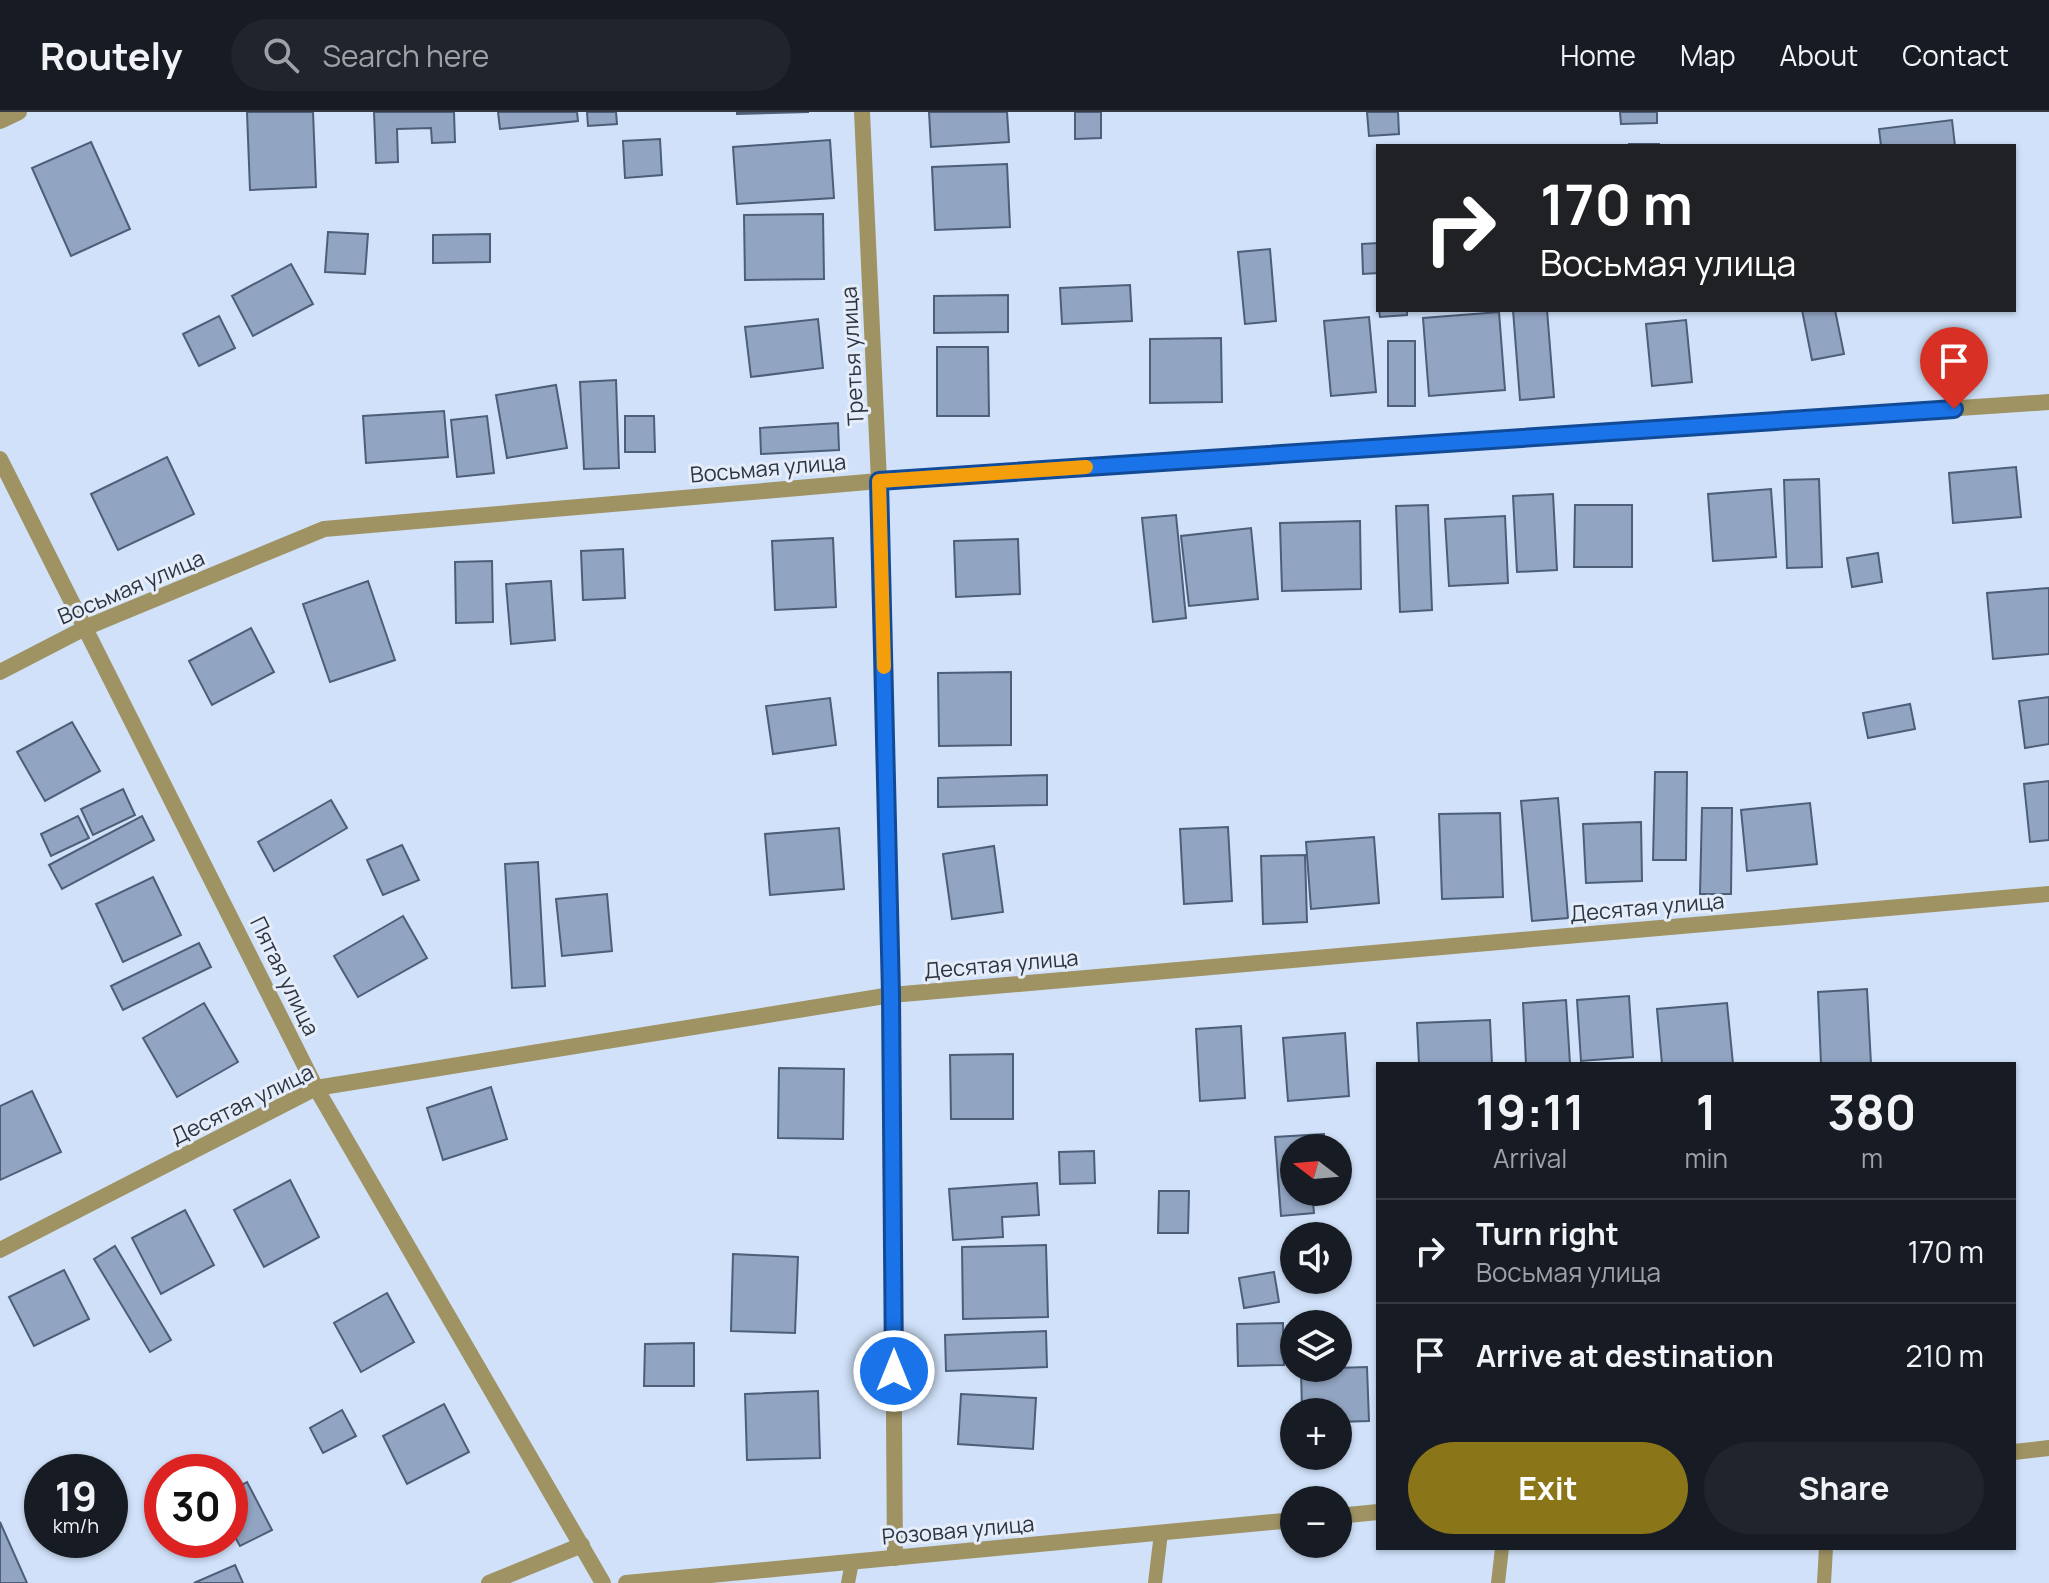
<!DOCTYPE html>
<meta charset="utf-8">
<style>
body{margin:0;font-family:Manrope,sans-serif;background:#20242c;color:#f1f3f6;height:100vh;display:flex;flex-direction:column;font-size:30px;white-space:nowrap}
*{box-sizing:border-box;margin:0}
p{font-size:26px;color:#9ea1a6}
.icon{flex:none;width:44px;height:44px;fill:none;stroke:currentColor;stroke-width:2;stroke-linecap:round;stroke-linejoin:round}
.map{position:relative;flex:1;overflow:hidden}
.panel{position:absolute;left:1376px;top:950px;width:640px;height:488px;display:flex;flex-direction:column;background:#171b24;border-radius:0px;box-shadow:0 2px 6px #0004}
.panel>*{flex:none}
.banner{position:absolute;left:1376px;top:32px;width:640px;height:168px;border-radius:0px;box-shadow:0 2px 6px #0004;background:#202124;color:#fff;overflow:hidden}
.needle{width:52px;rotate:286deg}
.fabs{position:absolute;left:1280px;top:1022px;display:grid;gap:16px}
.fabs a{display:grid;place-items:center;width:72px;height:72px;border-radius:50%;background:#171b24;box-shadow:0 2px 6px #0004;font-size:40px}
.speed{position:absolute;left:24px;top:1342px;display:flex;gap:16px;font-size:40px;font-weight:700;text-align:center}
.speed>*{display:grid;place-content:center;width:104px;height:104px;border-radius:50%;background:#171b24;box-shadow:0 2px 6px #0004;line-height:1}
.speed small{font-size:20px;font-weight:400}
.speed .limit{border:12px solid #d22;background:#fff;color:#111}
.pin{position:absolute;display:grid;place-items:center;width:68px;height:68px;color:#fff;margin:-82px -34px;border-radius:50% 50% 50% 0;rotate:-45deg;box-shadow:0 0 8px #0007}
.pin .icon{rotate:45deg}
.me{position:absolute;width:88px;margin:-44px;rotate:0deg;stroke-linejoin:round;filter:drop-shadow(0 0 6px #0008)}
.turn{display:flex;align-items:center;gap:28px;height:168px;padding:0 32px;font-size:36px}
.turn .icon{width:104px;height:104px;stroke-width:2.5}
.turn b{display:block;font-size:56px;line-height:68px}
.eta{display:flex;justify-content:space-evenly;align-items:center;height:136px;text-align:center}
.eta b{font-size:48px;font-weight:700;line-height:56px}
.action{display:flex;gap:16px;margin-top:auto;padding:16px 32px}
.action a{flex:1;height:92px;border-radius:48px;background:#8a7518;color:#fff;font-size:32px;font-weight:700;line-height:92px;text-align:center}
.action a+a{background:#20242c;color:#f1f3f6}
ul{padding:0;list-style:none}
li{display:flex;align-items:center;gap:24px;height:104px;padding:0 32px;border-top:2px solid #363941}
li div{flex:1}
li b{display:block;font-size:30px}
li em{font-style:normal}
header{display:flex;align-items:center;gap:48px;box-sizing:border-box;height:112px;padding:0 40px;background:#171b24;border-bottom:2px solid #363941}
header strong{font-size:38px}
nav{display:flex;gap:44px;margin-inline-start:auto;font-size:28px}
.search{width:560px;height:72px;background:#20242c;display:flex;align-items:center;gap:20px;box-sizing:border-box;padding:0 28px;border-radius:44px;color:#9ea1a6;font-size:30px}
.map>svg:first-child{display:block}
</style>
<header>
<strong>Routely</strong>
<div class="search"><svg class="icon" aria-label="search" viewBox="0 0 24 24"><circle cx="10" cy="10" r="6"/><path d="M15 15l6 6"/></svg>Search here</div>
<nav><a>Home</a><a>Map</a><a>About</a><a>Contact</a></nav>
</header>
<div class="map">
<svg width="2049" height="1471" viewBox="0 0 2049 1471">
<rect width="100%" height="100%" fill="#d0e1f9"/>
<g fill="#91a4c1" stroke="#4c5e78" stroke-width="2">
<path d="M247,0H313L316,75L250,78Z"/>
<path d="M374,0H454L455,30L432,31L431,16L397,17L398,50L376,51Z"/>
<path d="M498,0H577L578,9L500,17Z"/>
<path d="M587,0H616L617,12L588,14Z"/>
<path d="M737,0H809L737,2Z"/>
<path d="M929,0H1007L1009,30L931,35Z"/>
<path d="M1075,0H1101V26L1075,27Z"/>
<path d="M1367,0H1398L1399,22L1369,24Z"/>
<path d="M1620,0H1657V11L1621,12Z"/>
<path d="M1952,8L1955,34H1881L1879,17Z"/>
<path d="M660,27L662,63L625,66L623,29Z"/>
<path d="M830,28L834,86L737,92L733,35Z"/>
<path d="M91,30L130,117L71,144L32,56Z"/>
<rect x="1629" y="32" width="30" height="2"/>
<path d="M1007,52L1010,115L935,118L932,55Z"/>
<path d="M823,102L824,167L745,168L744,103Z"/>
<path d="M328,120L368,122L365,162L325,160Z"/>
<path d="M490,122V150L433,151V123Z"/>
<path d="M1378,131V161L1363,162L1362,132Z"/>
<path d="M1270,137L1276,209L1245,212L1238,140Z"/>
<path d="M291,152L313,192L253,224L232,184Z"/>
<path d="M1130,173L1132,209L1062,212L1060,176Z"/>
<path d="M1008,183V220L934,221V184Z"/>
<path d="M1379,198H1407V203L1380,205Z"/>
<path d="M1513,198H1547L1554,285L1520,288Z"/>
<path d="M1802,198H1835L1844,242L1812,248Z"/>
<path d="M1499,200L1505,278L1429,284L1423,206Z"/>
<path d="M219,204L235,236L199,254L183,222Z"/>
<path d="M1369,205L1376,280L1331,284L1324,209Z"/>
<path d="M818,207L823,256L751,265L745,215Z"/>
<path d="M1686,208L1692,270L1652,274L1646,212Z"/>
<path d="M1221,226L1222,290L1150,291V227Z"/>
<rect x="1388" y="229" width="27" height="65"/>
<path d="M937,235H988L989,304H937Z"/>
<path d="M616,268L619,356L584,357L580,270Z"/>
<path d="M556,273L567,336L507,346L496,283Z"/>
<path d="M444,299L448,345L366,351L363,304Z"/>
<path d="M487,304L494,361L457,365L451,308Z"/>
<path d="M625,304H654L655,340H625Z"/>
<path d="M838,311L839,338L761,342L760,316Z"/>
<path d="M167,345L194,402L118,438L91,382Z"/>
<path d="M2016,355L2021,405L1953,411L1949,361Z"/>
<path d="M1819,367L1822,455L1787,456L1784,368Z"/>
<path d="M1771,377L1776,445L1713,449L1708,382Z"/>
<path d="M1553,382L1557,458L1517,460L1513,384Z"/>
<path d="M1428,393L1432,498L1400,500L1396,394Z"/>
<path d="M1575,393H1632V455H1574Z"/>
<path d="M1176,403L1186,506L1153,510L1142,406Z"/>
<path d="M1505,404L1508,471L1449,474L1445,407Z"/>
<path d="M1360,409L1361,477L1282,479L1280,411Z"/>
<path d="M1251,416L1258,487L1189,494L1181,424Z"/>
<path d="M833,426L836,495L775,498L772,429Z"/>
<path d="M1018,427L1020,482L956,485L954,429Z"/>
<path d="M623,437L625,486L583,488L581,439Z"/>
<path d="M1878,441L1882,470L1852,475L1847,446Z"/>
<path d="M492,449L493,510L456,511L455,450Z"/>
<path d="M368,469L395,548L330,570L303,492Z"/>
<path d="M551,469L555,528L511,532L506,472Z"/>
<path d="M2049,476V542L1993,547L1987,481Z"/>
<path d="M251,516L274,560L212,593L189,549Z"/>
<path d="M1011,560V633L939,634L938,561Z"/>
<path d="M2049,585V632L2025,636L2019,589Z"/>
<path d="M830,586L836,633L773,642L766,594Z"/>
<path d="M1910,592L1915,617L1868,626L1863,601Z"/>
<path d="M72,610L100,659L45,689L17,640Z"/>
<path d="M1655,660H1687L1686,748H1653Z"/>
<path d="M1047,663V693L938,695V666Z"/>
<path d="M2049,669V728L2030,730L2024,672Z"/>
<path d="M123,677L135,703L93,723L81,697Z"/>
<path d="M1558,686L1568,806L1532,809L1521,689Z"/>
<path d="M331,688L347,716L274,759L258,730Z"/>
<path d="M1810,691L1817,752L1747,759L1741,698Z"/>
<path d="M1702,696H1732L1731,782H1700Z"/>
<path d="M1500,701L1503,785L1442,787L1439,702Z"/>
<path d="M78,704L89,726L51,744L41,722Z"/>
<path d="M142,704L154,728L62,777L49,753Z"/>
<path d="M1641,710L1642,769L1586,771L1583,712Z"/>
<path d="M1228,715L1232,789L1184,792L1180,717Z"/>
<path d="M839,716L844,777L770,783L765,722Z"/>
<path d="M1374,725L1379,791L1311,797L1306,730Z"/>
<path d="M402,733L419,768L383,783L367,748Z"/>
<path d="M994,734L1003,800L952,807L943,742Z"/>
<path d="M1305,743L1307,810L1263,812L1261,744Z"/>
<path d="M538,750L545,874L512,876L505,752Z"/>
<path d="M153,765L181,823L123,850L96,792Z"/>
<path d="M607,782L612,839L562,844L556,787Z"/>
<path d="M403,804L427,846L358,885L334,844Z"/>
<path d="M199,831L211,855L123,898L111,874Z"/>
<path d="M1867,877L1871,952H1821L1818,880Z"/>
<path d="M1629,884L1633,945L1581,949L1577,888Z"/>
<path d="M1566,888L1570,952H1526L1523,891Z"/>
<path d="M204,891L238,950L177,985L143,926Z"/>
<path d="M1727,891L1733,952H1662L1657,897Z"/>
<path d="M1490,908L1492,952H1419L1417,911Z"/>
<path d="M1241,914L1245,986L1200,989L1196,917Z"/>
<path d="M1345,921L1349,984L1288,989L1283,926Z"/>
<path d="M1013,942V1007H951L950,943Z"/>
<path d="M779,956L844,957L843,1027L778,1026Z"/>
<path d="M491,975L507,1027L443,1048L427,996Z"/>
<path d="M32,979L61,1040L0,1068V994Z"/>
<path d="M1324,1022V1036H1294V1080H1312L1314,1101L1281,1104L1275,1025Z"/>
<path d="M1094,1039L1095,1071L1060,1072L1059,1040Z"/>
<path d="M290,1068L319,1125L264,1155L234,1098Z"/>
<path d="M1037,1071L1039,1103L1002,1105L1003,1125L953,1128L949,1077Z"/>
<path d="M1159,1079H1189L1188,1121H1158Z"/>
<path d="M185,1098L214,1153L161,1182L132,1126Z"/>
<path d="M1046,1133L1048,1205L963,1207L962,1135Z"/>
<path d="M115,1134L171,1228L150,1240L94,1147Z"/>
<path d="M733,1142L798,1145L795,1221L731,1219Z"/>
<path d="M64,1158L89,1207L34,1234L9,1185Z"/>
<path d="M1274,1160L1279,1190L1244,1196L1239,1166Z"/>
<path d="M387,1181L414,1230L361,1260L334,1211Z"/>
<path d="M1283,1211L1284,1253L1238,1254L1237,1212Z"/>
<path d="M1046,1219L1047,1255L946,1259L945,1223Z"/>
<path d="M694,1231V1274H644L645,1232Z"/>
<path d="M1367,1255L1369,1309L1338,1310V1300H1302L1301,1257Z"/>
<path d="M818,1279L820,1346L747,1348L745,1282Z"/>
<path d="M961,1282L1036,1286L1033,1337L958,1332Z"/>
<path d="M444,1292L469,1340L407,1372L383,1324Z"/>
<path d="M342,1298L356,1324L323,1341L310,1316Z"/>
<path d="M247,1370L272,1418L240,1434L230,1416V1379Z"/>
<path d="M0,1410L27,1471H0Z"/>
<path d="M235,1453L243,1471H194Z"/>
</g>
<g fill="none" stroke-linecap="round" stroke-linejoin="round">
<g stroke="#9f9363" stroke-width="14">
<path d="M848,1471L852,1450"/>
<path d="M1155,1471L1161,1421"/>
<path d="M1498,1471L1502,1436"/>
<path d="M1824,1471L1826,1436"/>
</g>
<g stroke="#9f9363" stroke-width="16">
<path d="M862,0L879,369L891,883L895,1446"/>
<path d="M0,9L19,0"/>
<path d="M0,347L316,976L603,1471"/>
<path d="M0,560L87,515L324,417L879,369L2049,290"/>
<path d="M0,1138L316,976L891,883L2049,782"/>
<path d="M2014,1340L2049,1336"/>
<path d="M1338,1404L1378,1400"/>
<path d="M489,1471L582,1433"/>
<path d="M626,1471L1294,1408"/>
</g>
</g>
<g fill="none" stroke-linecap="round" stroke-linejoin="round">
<g stroke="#114b97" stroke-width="20">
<path id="route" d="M894,1259L891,883L879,369L1954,297"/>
</g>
<use href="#route" stroke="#1a73e8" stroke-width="14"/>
<path stroke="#f59e0b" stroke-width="14" d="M884,555L879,369L1086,355"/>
</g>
<g text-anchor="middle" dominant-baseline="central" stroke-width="6" stroke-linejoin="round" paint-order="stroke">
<g font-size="22" fill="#2d3541" stroke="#e5edfa">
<text transform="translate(852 244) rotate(-93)">Третья улица</text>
<text transform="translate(768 356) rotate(-5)">Восьмая улица</text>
<text transform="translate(131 475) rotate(-23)">Восьмая улица</text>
<text transform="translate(1647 795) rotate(-5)">Десятая улица</text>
<text transform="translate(1001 852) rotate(-5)">Десятая улица</text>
<text transform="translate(285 864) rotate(64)">Пятая улица</text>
<text transform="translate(242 992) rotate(-26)">Десятая улица</text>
<text transform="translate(958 1418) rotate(-5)">Розовая улица</text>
</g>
</g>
</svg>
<div class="fabs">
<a><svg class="needle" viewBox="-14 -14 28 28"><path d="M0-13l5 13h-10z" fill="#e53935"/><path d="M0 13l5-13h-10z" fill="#9ea1a6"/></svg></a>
<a><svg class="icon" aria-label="sound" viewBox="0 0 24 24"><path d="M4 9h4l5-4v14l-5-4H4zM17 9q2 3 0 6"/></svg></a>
<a><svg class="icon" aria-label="layers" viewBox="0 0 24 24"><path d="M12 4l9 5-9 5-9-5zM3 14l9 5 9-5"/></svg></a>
<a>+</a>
<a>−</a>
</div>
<div class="speed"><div>19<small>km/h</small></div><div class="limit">30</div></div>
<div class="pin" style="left:1954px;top:297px;background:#d93025"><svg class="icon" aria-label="arrive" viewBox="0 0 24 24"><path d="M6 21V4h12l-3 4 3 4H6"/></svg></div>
<svg class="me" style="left:894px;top:1259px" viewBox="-20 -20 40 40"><circle r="17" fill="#1a73e8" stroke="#fff" stroke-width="3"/><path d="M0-11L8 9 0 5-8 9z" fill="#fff"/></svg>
<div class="banner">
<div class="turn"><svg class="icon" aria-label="right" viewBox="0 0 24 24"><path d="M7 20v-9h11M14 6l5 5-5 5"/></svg><div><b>170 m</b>Восьмая улица</div></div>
</div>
<section class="panel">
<div class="eta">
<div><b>19:11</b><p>Arrival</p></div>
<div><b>1</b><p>min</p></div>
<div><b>380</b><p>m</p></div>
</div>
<ul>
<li><svg class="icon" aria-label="right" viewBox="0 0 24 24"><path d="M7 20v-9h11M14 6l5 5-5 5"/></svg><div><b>Turn right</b><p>Восьмая улица</p></div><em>170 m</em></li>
<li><svg class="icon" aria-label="arrive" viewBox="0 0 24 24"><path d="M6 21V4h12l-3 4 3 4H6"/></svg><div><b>Arrive at destination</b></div><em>210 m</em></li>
</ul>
<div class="action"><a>Exit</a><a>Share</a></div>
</section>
</div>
